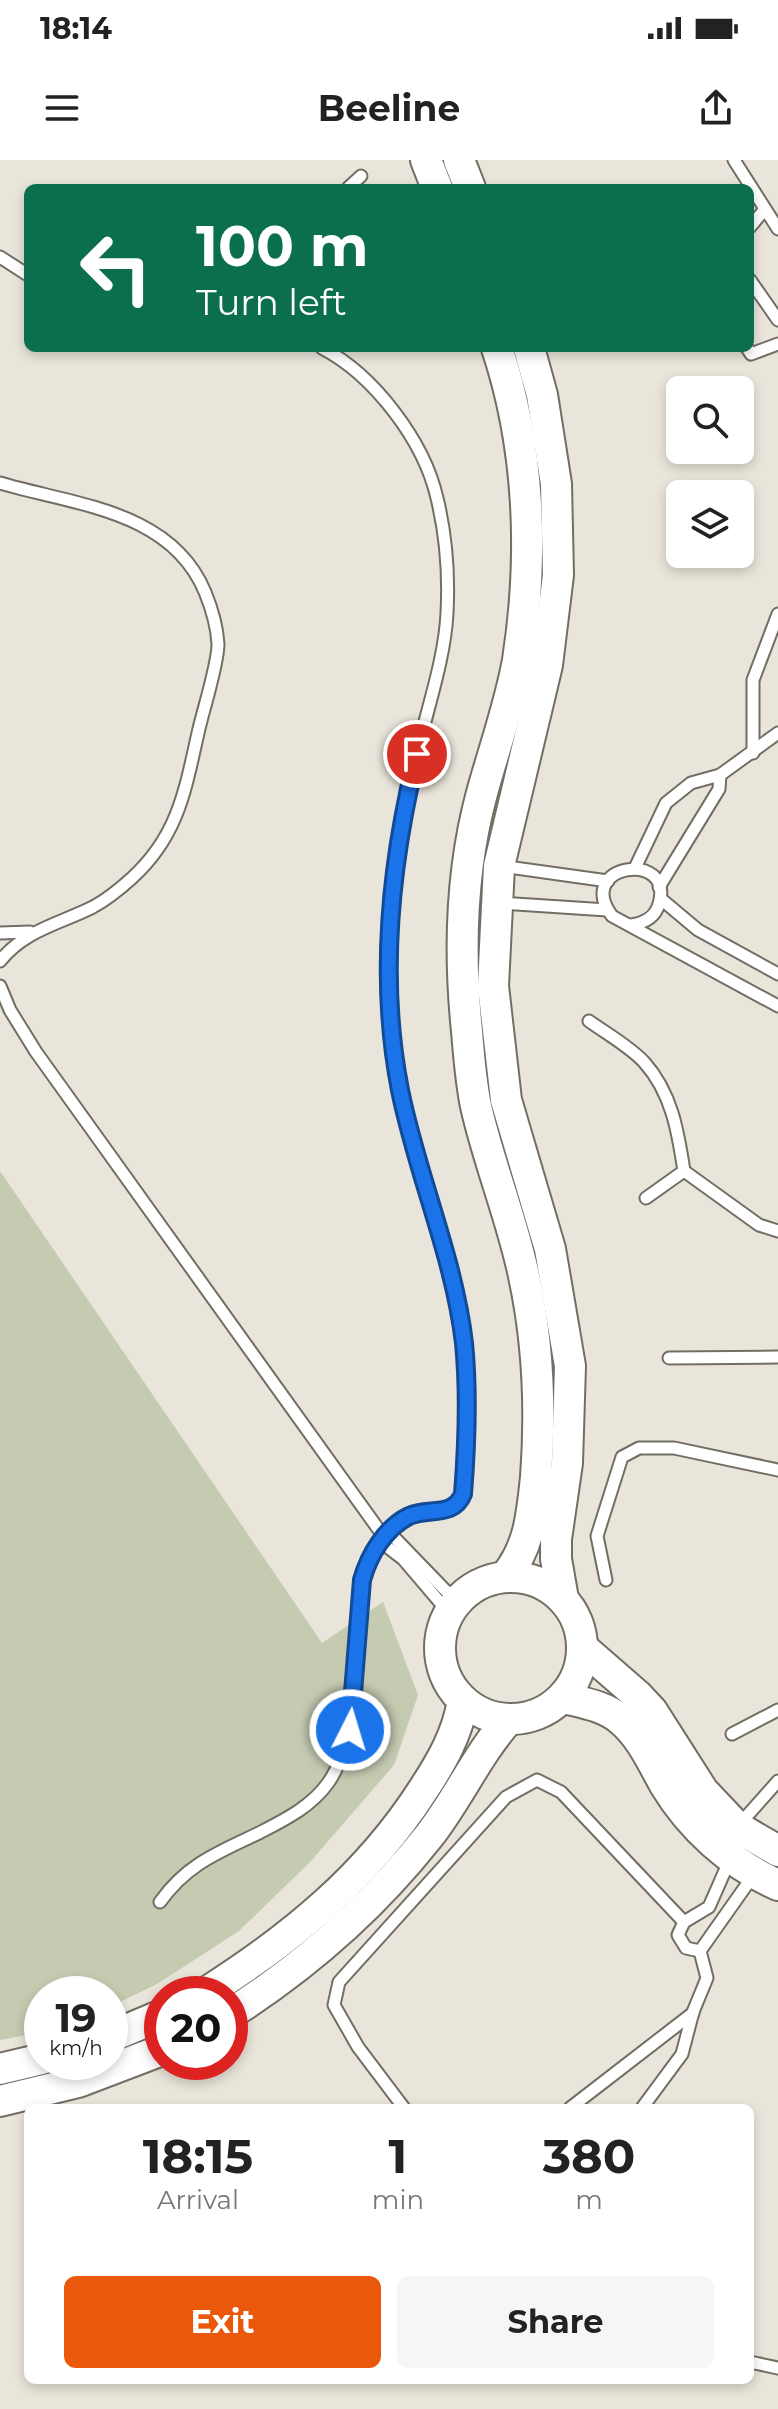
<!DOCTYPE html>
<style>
body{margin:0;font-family:Montserrat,sans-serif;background:#f6f6f6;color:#222;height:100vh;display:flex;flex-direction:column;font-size:30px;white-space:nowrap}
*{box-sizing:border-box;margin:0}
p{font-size:26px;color:#767676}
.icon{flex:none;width:44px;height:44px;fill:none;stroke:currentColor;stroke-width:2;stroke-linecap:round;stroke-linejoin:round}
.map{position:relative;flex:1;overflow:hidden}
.details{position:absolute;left:24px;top:1944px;width:730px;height:280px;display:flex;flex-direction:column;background:#fff;border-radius:12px;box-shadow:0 4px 12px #0003}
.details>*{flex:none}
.top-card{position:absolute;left:24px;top:24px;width:730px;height:168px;border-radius:12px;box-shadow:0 4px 12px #0003;background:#0b6e4f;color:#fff;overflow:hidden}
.buttons{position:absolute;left:666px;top:216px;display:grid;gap:16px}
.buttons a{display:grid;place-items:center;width:88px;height:88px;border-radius:12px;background:#fff;box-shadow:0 4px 12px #0003;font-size:40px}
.speed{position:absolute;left:24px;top:1816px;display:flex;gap:16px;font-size:40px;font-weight:700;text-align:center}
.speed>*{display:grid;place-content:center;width:104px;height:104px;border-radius:50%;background:#fff;box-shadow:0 4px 12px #0003;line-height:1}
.speed small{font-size:20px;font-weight:400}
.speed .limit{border:12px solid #d22;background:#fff;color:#111}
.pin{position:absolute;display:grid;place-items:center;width:68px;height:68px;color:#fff;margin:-34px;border:4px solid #fff;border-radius:50%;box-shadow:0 2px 8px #0007}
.me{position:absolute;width:88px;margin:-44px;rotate:5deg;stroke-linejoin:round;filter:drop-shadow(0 0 6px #0008)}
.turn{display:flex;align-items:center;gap:28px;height:168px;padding:0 40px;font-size:36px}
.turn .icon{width:104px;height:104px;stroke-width:2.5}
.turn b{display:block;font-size:56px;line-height:68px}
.eta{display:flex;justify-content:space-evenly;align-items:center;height:136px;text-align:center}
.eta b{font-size:48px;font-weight:700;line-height:56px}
.action{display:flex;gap:16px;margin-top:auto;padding:16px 40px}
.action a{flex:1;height:92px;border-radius:12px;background:#ea580c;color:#fff;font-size:32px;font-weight:700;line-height:92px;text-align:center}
.action a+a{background:#f6f6f6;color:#222}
.status{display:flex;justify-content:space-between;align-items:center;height:56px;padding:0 40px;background:#fff;direction:ltr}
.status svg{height:22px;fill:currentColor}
header{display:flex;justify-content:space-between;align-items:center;height:104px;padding:0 40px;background:#fff;font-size:36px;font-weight:700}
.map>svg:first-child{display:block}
</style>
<div class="status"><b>18:14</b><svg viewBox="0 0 49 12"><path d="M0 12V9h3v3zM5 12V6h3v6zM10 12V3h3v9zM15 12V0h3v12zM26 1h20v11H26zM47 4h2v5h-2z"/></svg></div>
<header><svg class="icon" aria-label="menu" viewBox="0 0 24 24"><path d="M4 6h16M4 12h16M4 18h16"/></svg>Beeline<svg class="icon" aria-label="share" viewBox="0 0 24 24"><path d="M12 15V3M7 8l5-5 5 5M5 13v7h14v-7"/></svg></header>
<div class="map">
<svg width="778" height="2249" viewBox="0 0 778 2249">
<rect width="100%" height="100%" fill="#eae5da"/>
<path fill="#c4cbb1" d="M0,1011L322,1483L383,1442L418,1535L394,1605L311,1701L239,1771L157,1824L110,1847V1834H42V1872L0,1880Z"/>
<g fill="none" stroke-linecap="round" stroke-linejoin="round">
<g stroke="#726e64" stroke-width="15">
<g id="lane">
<path d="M734,0L778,69"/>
<path d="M348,28L361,16"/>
<path d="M750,67L765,49"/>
<path d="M0,97L28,115"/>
<path d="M750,120L778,160"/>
<path d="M747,188L751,194L778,184"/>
<path d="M0,323C74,345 171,350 205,432C212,449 217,466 218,484C218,505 203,550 198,573C185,631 178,676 132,718C121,728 106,740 93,747C59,764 25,770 0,801"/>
<path d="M753,593V520L778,454"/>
<path d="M501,706L608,721"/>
<path d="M635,708L666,643L691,623L720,615L778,573"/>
<path d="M659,727L719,629L720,615"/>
<path d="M661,739L698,770L778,814"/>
<path d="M500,743L607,750"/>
<path d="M631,765C644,763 655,758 659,744C675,689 573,704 612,756L778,846"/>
<path d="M0,773L30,772"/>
<path d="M0,826L10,850L36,892L384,1377"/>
<path d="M589,861C607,874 629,886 644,902C672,933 678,972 684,1011"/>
<path d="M646,1038L684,1011L759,1065L778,1071"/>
<path d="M669,1198L778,1197"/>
<path d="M389,1372L446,1431L459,1439"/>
<path d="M381,1382L403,1399L449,1453"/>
<path d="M606,1420L597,1376L622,1297L639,1288H674L778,1310"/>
<path d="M732,1574L778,1550"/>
<path d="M739,1665L778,1621"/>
<path d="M160,1742C187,1704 219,1692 259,1673C284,1660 311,1647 328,1623C360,1579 357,1476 362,1420C370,1393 387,1364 415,1354C434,1347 453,1357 463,1334C467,1282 472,1229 463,1177C448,1093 417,1014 400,931C390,880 386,825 388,774C391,707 405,642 421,577C431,537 445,494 447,453C449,415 446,375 437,338C424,281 374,215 322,188"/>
<path d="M700,1791L686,1788L678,1775L684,1762L709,1747L731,1697"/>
<path d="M404,1948L358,1887L334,1845L339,1822L506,1637L537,1620L561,1632L684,1762"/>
<path d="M570,1948L693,1853"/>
<path d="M642,1948L682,1894L693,1852L707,1818L700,1791L755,1713"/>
<path d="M750,2202L778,2208"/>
</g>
</g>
<g stroke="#726e64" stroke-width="34">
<g id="secondary">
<path d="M426,0L437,28"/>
<path d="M459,0L470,28"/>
<path d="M497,188C530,287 534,397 518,500C510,545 494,589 482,633C461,710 459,793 467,871C469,896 471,922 476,946C489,1004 512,1058 524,1116C538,1181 541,1250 536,1317C532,1354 530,1387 505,1417"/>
<path d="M529,188L542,235L556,324L558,415L547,505L499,706L493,826L506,940L550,1089L570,1206L567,1303L556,1379V1399L563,1439"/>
<circle cx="511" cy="1488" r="71"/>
<path d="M583,1488L637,1535L652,1551L703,1631L737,1667L778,1691"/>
<path d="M564,1538C584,1543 604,1546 620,1559C641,1576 652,1602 665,1625C691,1668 731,1704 778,1725"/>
<path d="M204,1834C291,1779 367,1717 423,1630C442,1601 457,1575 463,1541"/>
<path d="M230,1854C307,1805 372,1748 429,1676C458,1639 477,1595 508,1560"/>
<path d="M110,1877L162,1855"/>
<path d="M0,1909L42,1899"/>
<path d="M0,1941L78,1922L162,1890"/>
</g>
</g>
<use href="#lane" stroke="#fff" stroke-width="11"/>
<use href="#secondary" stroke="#fff" stroke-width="30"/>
</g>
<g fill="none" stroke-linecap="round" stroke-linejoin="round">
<g stroke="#114b97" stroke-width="20">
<path id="route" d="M350,1570L362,1420C369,1395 385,1368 409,1356C429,1347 453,1358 463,1334C467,1283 469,1234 464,1183C454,1097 417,1015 400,930C378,818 390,704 417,594"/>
</g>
<use href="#route" stroke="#1a73e8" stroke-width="14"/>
</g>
</svg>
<div class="buttons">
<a><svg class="icon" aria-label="search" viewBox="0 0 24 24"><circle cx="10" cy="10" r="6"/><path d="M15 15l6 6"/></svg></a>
<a><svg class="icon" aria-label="layers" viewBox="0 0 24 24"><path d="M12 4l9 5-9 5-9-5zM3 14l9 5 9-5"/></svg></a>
</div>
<div class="speed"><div>19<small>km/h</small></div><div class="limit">20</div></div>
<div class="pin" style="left:417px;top:594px;background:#d93025"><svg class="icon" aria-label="arrive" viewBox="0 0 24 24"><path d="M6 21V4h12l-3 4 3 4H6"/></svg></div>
<svg class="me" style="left:350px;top:1570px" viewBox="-20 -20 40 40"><circle r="17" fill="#1a73e8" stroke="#fff" stroke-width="3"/><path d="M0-11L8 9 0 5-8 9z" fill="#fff"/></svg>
<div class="top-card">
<div class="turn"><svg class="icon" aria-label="left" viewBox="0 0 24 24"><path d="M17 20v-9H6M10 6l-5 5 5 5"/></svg><div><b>100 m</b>Turn left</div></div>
</div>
<section class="details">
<div class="eta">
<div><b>18:15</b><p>Arrival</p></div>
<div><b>1</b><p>min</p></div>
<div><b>380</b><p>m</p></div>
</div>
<div class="action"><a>Exit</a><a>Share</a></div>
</section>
</div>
